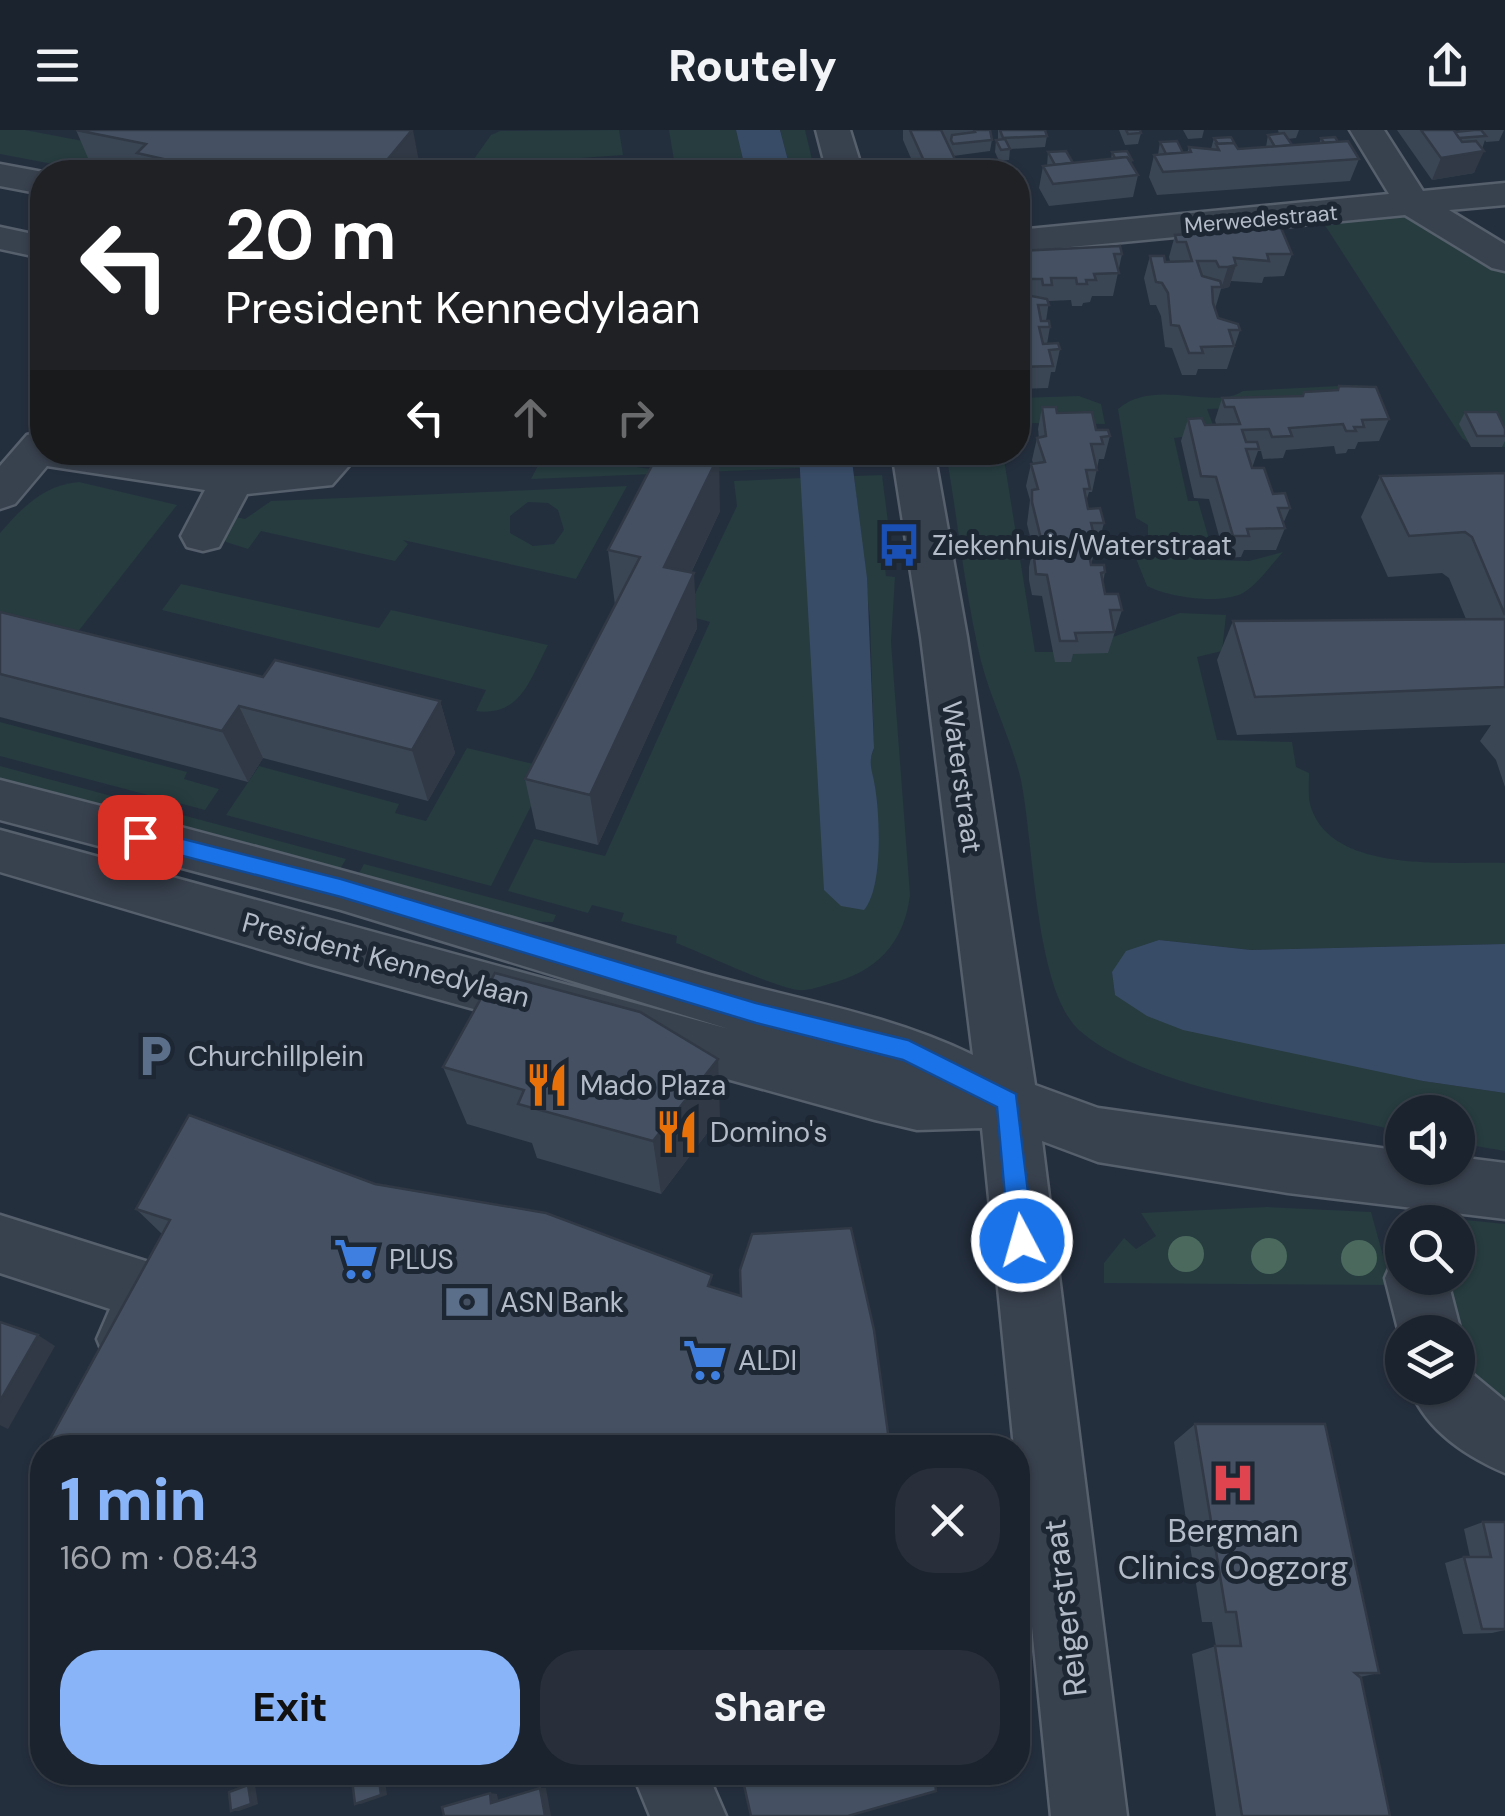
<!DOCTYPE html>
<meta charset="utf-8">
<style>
body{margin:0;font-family:"DM Sans",sans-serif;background:#282f3a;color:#f1f3f6;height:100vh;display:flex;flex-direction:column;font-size:38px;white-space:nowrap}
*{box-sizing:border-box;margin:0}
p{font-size:32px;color:#a0a4aa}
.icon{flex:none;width:55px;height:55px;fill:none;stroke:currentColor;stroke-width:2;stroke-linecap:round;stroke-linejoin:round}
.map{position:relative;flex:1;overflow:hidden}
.sheet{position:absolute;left:30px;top:1305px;width:1000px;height:350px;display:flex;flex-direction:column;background:#1b232e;border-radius:40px;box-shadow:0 2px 8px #0004,0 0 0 2px #39404a}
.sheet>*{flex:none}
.guide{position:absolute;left:30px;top:30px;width:1000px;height:305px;border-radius:40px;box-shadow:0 2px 8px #0004,0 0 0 2px #39404a;background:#202124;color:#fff;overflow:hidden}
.fabs{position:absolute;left:1385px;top:965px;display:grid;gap:20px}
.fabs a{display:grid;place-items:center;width:90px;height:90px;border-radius:50%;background:#1b232e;box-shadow:0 2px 8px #0004,0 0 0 2px #39404a;font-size:50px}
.pin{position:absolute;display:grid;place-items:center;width:85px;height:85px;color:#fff;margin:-42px;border-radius:20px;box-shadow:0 5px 15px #0006}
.me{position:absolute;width:110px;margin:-55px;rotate:354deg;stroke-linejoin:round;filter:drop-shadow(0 0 8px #0008)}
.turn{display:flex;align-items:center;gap:35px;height:210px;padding:0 30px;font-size:45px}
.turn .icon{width:130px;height:130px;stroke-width:2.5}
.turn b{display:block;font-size:70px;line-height:85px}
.lanes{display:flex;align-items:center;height:95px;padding:0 30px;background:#0003;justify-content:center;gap:50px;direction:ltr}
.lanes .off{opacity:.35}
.round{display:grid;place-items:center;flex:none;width:105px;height:105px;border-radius:40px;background:#282f3a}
.summary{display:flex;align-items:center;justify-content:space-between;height:170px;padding:0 30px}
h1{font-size:60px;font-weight:800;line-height:75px;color:#8ab4f8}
.action{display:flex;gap:20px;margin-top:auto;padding:20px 30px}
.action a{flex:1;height:115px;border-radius:40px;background:#8ab4f8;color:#111;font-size:40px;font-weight:800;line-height:115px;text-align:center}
.action a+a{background:#282f3a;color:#f1f3f6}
header{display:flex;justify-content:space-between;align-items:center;height:130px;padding:0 30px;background:#1b232e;font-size:45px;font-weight:800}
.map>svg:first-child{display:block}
</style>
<header><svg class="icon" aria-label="menu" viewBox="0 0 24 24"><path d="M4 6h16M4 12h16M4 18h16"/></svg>Routely<svg class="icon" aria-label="share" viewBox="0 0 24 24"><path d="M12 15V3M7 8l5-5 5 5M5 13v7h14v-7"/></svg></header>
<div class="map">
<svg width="1505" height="1686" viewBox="0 0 1505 1686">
<rect width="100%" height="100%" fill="#242f3e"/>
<g fill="#263c3f" fill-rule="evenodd">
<path d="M0,0H25L109,16L95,42L0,24Z"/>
<path d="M619,0L623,25L469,36L491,5L500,1Z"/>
<path d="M669,0H736L746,42H676Z"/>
<path d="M780,0H805L815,42H791Z"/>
<path d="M1407,79L1505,142V317L1472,315L1462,308L1321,89Z"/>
<path d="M1358,255L1368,273L1207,279L1216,303L1174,308L1188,371H1198L1215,430L1249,431L1283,422C1271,435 1257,455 1243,463C1220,475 1168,467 1147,456L1135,426L1148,417V395L1136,388L1118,279C1156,247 1213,281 1243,261Z"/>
<path d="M1079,266L1101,274L1105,294L1018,293V268Z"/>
<path d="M679,323H799L800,338L531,349L544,324L658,340Z"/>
<path d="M946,323H1003L1035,522H1071L1180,483L1226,485L1222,521L1197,527L1217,610L1292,612L1296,637L1309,643C1309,652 1308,665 1310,674C1329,745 1449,731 1505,733V814L1251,820L1159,810L1112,842L1115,865L1423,951L1505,963V1021L1458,1013V982H1402V1002C1310,978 1151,962 1080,901C1034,861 1034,706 1020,646C1010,607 991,570 981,531C965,464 958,391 946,323Z"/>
<path d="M882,345L890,408L882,409L886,446L895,447L891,512L910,765C904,814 876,842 829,854C820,857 807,861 798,860C771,856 705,824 676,813L677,806L621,791L624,783L592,775L588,783L508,761L534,709L605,726L710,492L685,485L737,376L734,351L802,348L819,636L875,657L869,634L874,618L870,489L854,346Z"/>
<path d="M79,352L177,375L55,531L0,518V403C22,378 43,355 79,352Z"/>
<path d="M627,356L576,449L403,410L408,414L395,431L261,401L248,419L226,412L222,401L231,386L245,389L271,371ZM528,372L548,373L558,380L564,400L554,414L533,416L510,403V386Z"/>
<path d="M181,454L379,498L391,480L548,515C530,549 521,587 476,581L486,560L162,480Z"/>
<path d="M0,592L187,642L184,649L219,659L205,680L0,626Z"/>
<path d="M467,618L550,638L491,756L226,685L259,636L399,674L395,683L426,691Z"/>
<path d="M0,636L346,729L333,751L0,660Z"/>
<path d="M364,734L556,785L553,792L480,791L352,756Z"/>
<path d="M1267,1077L1371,1082L1391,1155L1104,1153V1133L1124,1108L1136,1119L1156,1106L1141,1083Z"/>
<path d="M1446,1088L1505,1094V1279L1481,1278L1440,1148H1458V1092H1441Z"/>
</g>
<g fill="#394c67">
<path d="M736,0H780L791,42H746Z"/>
<path d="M799,323H851L867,448L874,618C867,634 873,641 875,657C880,686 883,758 864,780L841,776L824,760Z"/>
<path d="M1159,810L1251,820L1505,814V963L1423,951L1183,900L1147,886L1115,865L1112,842L1126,821Z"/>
</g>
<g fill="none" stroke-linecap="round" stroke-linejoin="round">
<g stroke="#565f6c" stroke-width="5">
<g id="minor">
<path d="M816,0H850L863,42H827Z"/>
<path d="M1350,0H1384L1423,61L1505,53V75L1449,80L1505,114V141L1492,138L1405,85L1018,122V100L1389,64Z"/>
<path d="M0,34L43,42L42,64L0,56Z"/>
<path d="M0,97L42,106V128L0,119Z"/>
<path d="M42,301V322H144L232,335L305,331L314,322H361L332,355L247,364L219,417L203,421L187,417L181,406L205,360L47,336L15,374L0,379V336L27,305Z"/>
<path d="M892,322H934L967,507L1035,955L1098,978L1402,1021V1038H1458V1027L1505,1033V1089L1288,1063L1098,1032L1042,1011L1127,1686H1051L982,998L917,1000L875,990L311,834L0,742V700L729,899L341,780L0,690V650C232,709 462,772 692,840C786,868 885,882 973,925L921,507Z"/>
<path d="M0,1085L174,1140L183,1162L152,1231L129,1241L106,1231L97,1209L110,1179L0,1143Z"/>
<path d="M1402,1123V1148H1447L1461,1202L1458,1210V1202H1402V1215L1385,1148L1394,1127Z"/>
<path d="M1458,1232L1505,1271V1343C1465,1326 1425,1299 1410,1258H1458Z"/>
<path d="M632,1642H707L726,1686H650Z"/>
</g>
</g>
<use href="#minor" fill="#38414e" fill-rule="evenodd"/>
</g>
<g fill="#4b6a5d">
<circle cx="1186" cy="1124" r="18"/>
<circle cx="1269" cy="1126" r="18"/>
<circle cx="1359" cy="1128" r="18"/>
</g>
<g fill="#3b4654">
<path d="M76,0L421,42H94Z"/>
<path d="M903,0H990L992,10L990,21L953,26L961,42H917L903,10Z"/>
<path d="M998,0H1045L1047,6L1045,17L1010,19L1009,30L999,31L995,22L996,10H998Z"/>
<path d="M1119,0H1140L1141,3L1138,14L1125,15Z"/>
<path d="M1183,0H1204L1202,8L1188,9Z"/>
<path d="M1278,0H1299L1296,8L1287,9L1292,15L1319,14L1321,8L1338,12L1359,29L1350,51L1157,65L1149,47L1154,25H1158L1160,12L1183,23H1187L1189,17L1211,19L1214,8L1238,19L1266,17L1268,5L1279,4Z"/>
<path d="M1397,0H1454L1455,2L1462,0H1504L1499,11L1486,12L1485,10L1474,43L1432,50Z"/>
<path d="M1048,22L1073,33L1111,29L1112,22L1132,30L1131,33L1138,45L1133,67L1049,76L1039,58L1043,36H1047Z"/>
<path d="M1175,105L1292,124L1284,146L1264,147L1262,153L1231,151L1229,157L1221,159L1215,179L1218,188L1240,200L1227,239H1198L1196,245H1182L1172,218L1165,217L1161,186L1156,175H1150L1144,148L1150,126L1165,132L1170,131L1169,127Z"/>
<path d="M1018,121L1122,124L1113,166H1092L1090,172L1083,173L1082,176H1072L1071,170L1049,171L1046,191L1050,197L1047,214L1060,219L1055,242H1051L1048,258L1018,259Z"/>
<path d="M1339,256L1389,289L1379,311L1358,312L1355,319H1348L1346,323L1336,324L1334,316L1286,320L1283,328L1263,329L1261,321H1258L1252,338L1273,364L1290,378L1283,394L1285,398L1276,420H1244L1241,427L1225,428L1209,369L1194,368L1181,311L1188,289L1205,295L1216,294L1215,290L1222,268L1302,266L1304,262L1337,260Z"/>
<path d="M1042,277L1110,306L1104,329H1099L1092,362H1089L1086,372L1088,379L1104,393L1098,415H1096L1091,435L1105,442L1103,452L1105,464L1122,480L1108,523L1073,524L1071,532H1055L1042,466L1032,465L1029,450V437L1033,418L1027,394L1030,370L1026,356L1031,334L1033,333L1032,330L1037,308H1039L1038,299Z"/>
<path d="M1465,282L1505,299V311L1502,317H1471L1459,294Z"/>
<path d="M1505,343V657L1496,630L1480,611L1491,595L1237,605L1217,530L1233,491L1466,489L1449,448L1442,443L1388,447L1361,387L1380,346Z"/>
<path d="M720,381L691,443L697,498L598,715L536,699L525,649L615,475L608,420Z"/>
<path d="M0,482L263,547L440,571L455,623L428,671L263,628L248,652L0,587Z"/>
<path d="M443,937L720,986L661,1064L537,1028L532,1013L467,994Z"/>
<path d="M375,1054L713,1158L162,1104L136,1079Z"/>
<path d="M1195,1294L1379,1543L1360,1547L1390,1686H1216L1192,1524L1216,1516L1212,1492H1202L1174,1312Z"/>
<path d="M1483,1392H1505V1500L1492,1503L1463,1504L1445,1433L1464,1427H1470L1464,1399Z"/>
</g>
<g fill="#303945">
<path d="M413,0L421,42H377Z"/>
<path d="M1484,21L1474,43L1432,50L1441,28Z"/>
<path d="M200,30L205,42H196L194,36Z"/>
<path d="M1236,135L1229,157L1221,159L1228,137Z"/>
<path d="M719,325L720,381L668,491L664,437Z"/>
<path d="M694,443L697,498L598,715L590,665Z"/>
<path d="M440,571L455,623L428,671L412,620Z"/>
<path d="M239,576L263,628L248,652L222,601Z"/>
<path d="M718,929L720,986L661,1064L653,1011Z"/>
<path d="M38,1205L55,1216L8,1299L0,1295V1271Z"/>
<path d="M378,1642H384L387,1665L361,1674H355Z"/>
<path d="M248,1655H255L258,1674L239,1681H231Z"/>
<path d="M540,1658H546L551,1686H545Z"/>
<path d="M490,1663L497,1664L499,1674L491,1673Z"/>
</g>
<g fill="#455162" stroke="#303945" stroke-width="2.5">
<path d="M76,0H412L377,42H221L228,35L200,30L194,36L137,23L146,14Z"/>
<path d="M910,0H941L961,42H929Z"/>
<path d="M974,0H990L992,10L953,14L951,10L952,5L975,2Z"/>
<path d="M1000,0H1045L1047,6L1003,8Z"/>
<path d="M1126,0H1140L1141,3L1128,4Z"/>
<path d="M1421,0H1454L1462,12L1476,11L1484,21L1441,28Z"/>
<path d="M1474,0H1481L1486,6L1459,8L1455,2Z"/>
<path d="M1284,3L1292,15L1275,17L1268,5Z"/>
<path d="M1231,7L1236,16L1234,13L1218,14L1214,8Z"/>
<path d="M1335,7L1338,12L1324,13L1321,8Z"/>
<path d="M1005,9L1010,19L1001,20L996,10Z"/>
<path d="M1177,11L1183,23L1166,24L1160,12Z"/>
<path d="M1348,11L1359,29L1163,42L1154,25L1191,22L1189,17L1219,20L1216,14L1234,13L1238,19Z"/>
<path d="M1066,21L1073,33L1055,35L1048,22Z"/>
<path d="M1127,21L1132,30H1129L1127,27L1115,28L1112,22Z"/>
<path d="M1127,27L1138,45L1053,54L1043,36Z"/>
<path d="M992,33L997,42H968L964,35Z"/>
<path d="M1281,98L1292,124H1267L1269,131L1234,128L1236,135L1228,137H1219L1216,131H1197L1202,146L1220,151L1222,157H1212L1213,173L1218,188L1238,194L1240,200H1229L1234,216L1201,217L1203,223H1189L1179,196L1171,195L1168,163L1162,153L1156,152L1150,126H1164L1165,132L1192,131L1186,112H1177L1175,105Z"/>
<path d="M1120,116L1122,124H1114L1119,143L1094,144L1096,150H1086L1087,154H1077L1076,148H1051L1052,155H1043L1042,149H1022L1026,165L1047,169L1049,175H1038L1041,191H1049L1050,197H1039L1043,214L1058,213L1060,219L1049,220L1053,236L1018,237L1020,243H1018V121Z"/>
<path d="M1339,256L1376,257L1389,289L1362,290L1364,297H1354L1356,301H1346L1343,294L1289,298L1292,306L1272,307L1269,299L1242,300L1246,312H1257L1259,319H1246L1252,338H1264L1273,364L1285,363L1290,378H1278L1285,398L1247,399L1249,406H1233L1216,347L1201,346L1188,289L1202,288L1205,295L1240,294L1234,277H1225L1222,268L1303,266L1304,262L1338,260Z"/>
<path d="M1042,277H1056L1057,283L1092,282L1096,300H1108L1110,306L1101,307L1103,314H1091L1097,340H1086L1090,359H1084L1088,379L1100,378L1104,393H1091L1096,414H1087L1091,435H1104L1105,442L1101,443L1105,464H1118L1122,480H1110L1114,502L1075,503L1077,511H1060L1047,445L1036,444L1034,428V416L1042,413L1032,372V360L1038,359L1031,334L1045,332L1037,308L1046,306Z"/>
<path d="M1465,282H1497L1505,299V306H1477Z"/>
<path d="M659,322H708L719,325L664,437L694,443L590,665L525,649L640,427L608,420Z"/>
<path d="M1505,343V485L1472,407L1465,402L1409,406L1380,346Z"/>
<path d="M0,482L263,547L275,530L440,571L412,620L239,576L222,601L0,544Z"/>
<path d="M1505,489V557L1255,567L1233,491Z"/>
<path d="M495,843L640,882L718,929L653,1011L518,974L524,960L443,937Z"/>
<path d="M189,985L375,1054L546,1083L712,1145L708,1156L741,1166L740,1140L752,1104L851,1098L874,1200L890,1318H45L170,1090L136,1079Z"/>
<path d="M0,1192L38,1205L0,1271Z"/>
<path d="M1195,1294H1325L1379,1543H1355L1361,1548L1390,1686H1242L1215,1516H1241L1236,1482H1226Z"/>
<path d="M1483,1392H1505V1499H1482L1464,1427H1491Z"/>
<path d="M351,1642H378L381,1665L355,1674Z"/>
<path d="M741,1642H934L936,1661L848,1686H751Z"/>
<path d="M248,1655L251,1674L231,1681L229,1662Z"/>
<path d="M540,1658L545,1686H444L442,1677L490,1663L491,1673Z"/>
</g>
<path fill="#1a73e8" stroke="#114b97" stroke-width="2.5" d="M140,698L341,749L756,873L908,910L1016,964L1034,1111L1031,1119L1022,1123L1013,1119L1009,1111L997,977L903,930L756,893L341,767L133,713L130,707Z"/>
<defs>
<g id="bus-bare" transform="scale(3.45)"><path d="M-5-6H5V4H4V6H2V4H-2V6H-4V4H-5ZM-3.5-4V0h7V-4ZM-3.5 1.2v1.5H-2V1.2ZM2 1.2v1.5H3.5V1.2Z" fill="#1a4fb4" stroke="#1d2633" stroke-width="2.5" paint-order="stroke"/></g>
<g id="parking-bare" transform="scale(3.45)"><path d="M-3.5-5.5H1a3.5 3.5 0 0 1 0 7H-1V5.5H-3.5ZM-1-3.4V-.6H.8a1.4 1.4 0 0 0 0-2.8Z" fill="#5c6f8a" stroke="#1d2633" stroke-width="2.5" paint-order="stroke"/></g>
<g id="restaurant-bare" transform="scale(3.45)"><path d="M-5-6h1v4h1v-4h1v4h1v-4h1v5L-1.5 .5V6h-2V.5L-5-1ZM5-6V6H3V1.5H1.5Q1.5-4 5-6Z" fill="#e8710a" stroke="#1d2633" stroke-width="2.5" paint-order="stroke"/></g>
<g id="supermarket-bare" transform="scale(3.45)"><path d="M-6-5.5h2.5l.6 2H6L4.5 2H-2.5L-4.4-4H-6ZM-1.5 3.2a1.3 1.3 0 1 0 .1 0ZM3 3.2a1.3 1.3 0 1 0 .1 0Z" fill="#3f7fe0" stroke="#1d2633" stroke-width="2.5" paint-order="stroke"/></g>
<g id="bank-bare" transform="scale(3.45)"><path d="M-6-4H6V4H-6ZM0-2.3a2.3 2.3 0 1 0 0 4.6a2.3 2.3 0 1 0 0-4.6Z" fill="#5c6f8a" stroke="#1d2633" stroke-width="2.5" paint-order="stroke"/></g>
<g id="hospital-bare" transform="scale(3.45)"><path d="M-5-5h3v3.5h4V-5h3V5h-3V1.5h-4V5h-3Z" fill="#e0444e" stroke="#1d2633" stroke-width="2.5" paint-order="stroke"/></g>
</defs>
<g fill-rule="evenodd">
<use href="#bus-bare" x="899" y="415"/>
<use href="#parking-bare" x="155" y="926"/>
<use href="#restaurant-bare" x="547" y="955"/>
<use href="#restaurant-bare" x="677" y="1002"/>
<use href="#supermarket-bare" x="356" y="1129"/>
<use href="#bank-bare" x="467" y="1172"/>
<use href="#supermarket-bare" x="705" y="1230"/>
<use href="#hospital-bare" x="1233" y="1353"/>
</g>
<g text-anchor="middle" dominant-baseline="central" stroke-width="10" stroke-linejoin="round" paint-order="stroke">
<g font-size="22" fill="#b4bcc9" stroke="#1d2633">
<text transform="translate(1261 89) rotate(-5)">Merwedestraat</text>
</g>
<g font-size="28" fill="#b4bcc9" stroke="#1d2633" text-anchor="start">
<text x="932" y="415">Ziekenhuis/Waterstraat</text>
<text x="188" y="926">Churchillplein</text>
<text x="580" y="955">Mado Plaza</text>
<text x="710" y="1002">Domino's</text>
<text x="389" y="1129">PLUS</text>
<text x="500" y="1172">ASN Bank</text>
<text x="738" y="1230">ALDI</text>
</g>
<g font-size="28" fill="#b4bcc9" stroke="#1d2633">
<text transform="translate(962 647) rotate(82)">Waterstraat</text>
<text transform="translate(386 830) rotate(15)">President Kennedylaan</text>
</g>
<g font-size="32" fill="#b4bcc9" stroke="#1d2633">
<text x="1233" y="1401">Bergman<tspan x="1233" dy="37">Clinics Oogzorg</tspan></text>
</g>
<g font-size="32" fill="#b4bcc9" stroke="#1d2633">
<text transform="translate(1065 1478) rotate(-97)">Reigerstraat</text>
</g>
</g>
</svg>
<div class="fabs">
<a><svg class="icon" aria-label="sound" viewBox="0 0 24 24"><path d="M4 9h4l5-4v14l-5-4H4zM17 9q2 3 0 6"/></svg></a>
<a><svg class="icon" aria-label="search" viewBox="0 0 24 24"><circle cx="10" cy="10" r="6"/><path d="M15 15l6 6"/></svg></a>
<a><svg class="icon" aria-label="layers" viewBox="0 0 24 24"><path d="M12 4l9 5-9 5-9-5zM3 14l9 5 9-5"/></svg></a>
</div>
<div class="pin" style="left:140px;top:707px;background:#d93025"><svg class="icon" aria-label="arrive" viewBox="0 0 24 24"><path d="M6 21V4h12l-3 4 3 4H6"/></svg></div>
<svg class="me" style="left:1022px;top:1111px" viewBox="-20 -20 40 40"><circle r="17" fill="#1a73e8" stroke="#fff" stroke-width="3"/><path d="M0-11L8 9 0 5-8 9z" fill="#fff"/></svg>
<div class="guide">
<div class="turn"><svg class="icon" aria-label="left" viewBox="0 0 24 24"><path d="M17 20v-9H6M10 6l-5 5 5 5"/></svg><div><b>20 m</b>President Kennedylaan</div></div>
<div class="lanes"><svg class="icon" aria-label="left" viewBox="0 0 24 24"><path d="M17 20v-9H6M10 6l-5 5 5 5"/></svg><svg class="icon off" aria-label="ahead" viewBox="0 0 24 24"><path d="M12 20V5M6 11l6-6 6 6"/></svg><svg class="icon off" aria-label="right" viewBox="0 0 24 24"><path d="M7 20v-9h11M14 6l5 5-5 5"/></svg></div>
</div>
<section class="sheet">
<div class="summary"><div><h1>1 min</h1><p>160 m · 08:43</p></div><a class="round"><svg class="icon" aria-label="close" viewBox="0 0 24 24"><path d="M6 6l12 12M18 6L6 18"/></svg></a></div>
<div class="action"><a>Exit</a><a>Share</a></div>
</section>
</div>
